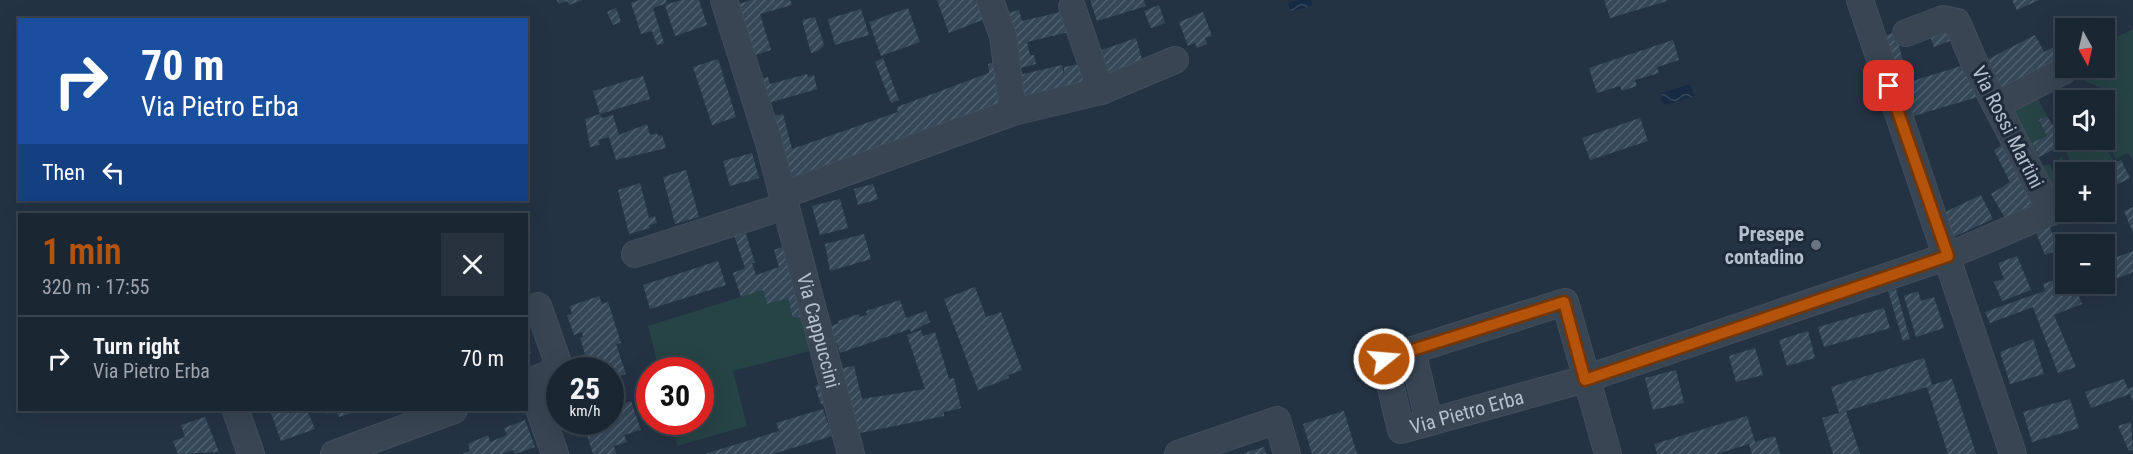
<!DOCTYPE html>
<meta charset="utf-8">
<style>
body{margin:0;font-family:"Roboto Condensed",sans-serif;background:#28323f;color:#f1f3f6;height:100vh;display:flex;flex-direction:column;font-size:22px;white-space:nowrap}
*{box-sizing:border-box;margin:0}
p{font-size:20px;color:#a0a5ac}
.icon{flex:none;width:33px;height:33px;fill:none;stroke:currentColor;stroke-width:2;stroke-linecap:round;stroke-linejoin:round}
.map{position:relative;flex:1;overflow:hidden}
.side{position:absolute;left:18px;top:213px;width:510px;height:198px;display:flex;flex-direction:column;background:#1b2633;border-radius:0px;box-shadow:0 6px 24px #0002,0 0 0 2px #39434e}
.side>*{flex:none}
.guide{position:absolute;left:18px;top:18px;width:510px;height:183px;border-radius:0px;box-shadow:0 6px 24px #0002,0 0 0 2px #39434e;background:#1a4fa0;color:#fff;overflow:hidden}
.needle{width:39px;rotate:172deg}
.fabs{position:absolute;left:2055px;top:18px;display:grid;gap:12px}
.fabs a{display:grid;place-items:center;width:60px;height:60px;border-radius:0px;background:#1b2633;box-shadow:0 6px 24px #0002,0 0 0 2px #39434e;font-size:30px}
.speed{position:absolute;left:546px;top:357px;display:flex;gap:12px;font-size:30px;font-weight:700;text-align:center}
.speed>*{display:grid;place-content:center;width:78px;height:78px;border-radius:50%;background:#1b2633;box-shadow:0 6px 24px #0002,0 0 0 2px #39434e;line-height:1}
.speed small{font-size:15px;font-weight:400}
.speed .limit{border:9px solid #d22;background:#fff;color:#111}
.pin{position:absolute;display:grid;place-items:center;width:51px;height:51px;color:#fff;margin:-26px;border-radius:12px;box-shadow:0 3px 9px #0006}
.me{position:absolute;width:66px;margin:-33px;rotate:73deg;stroke-linejoin:round;filter:drop-shadow(0 0 4px #0008)}
.turn{display:flex;align-items:center;gap:21px;height:126px;padding:0 24px;font-size:27px}
.turn .icon{width:78px;height:78px;stroke-width:2.5}
.turn b{display:block;font-size:42px;line-height:51px}
.then{display:flex;align-items:center;height:57px;padding:0 24px;background:#0003;gap:12px;font-size:22px}
.round{display:grid;place-items:center;flex:none;width:63px;height:63px;border-radius:0px;background:#28323f}
.headline{display:flex;align-items:center;justify-content:space-between;height:102px;padding:0 24px}
h1{font-size:36px;font-weight:600;line-height:45px;color:#b45309}
ul{padding:0;list-style:none}
li{display:flex;align-items:center;gap:18px;height:84px;padding:0 24px;border-top:2px solid #39434e}
li div{flex:1}
li b{display:block;font-size:22px}
li em{font-style:normal}
.map>svg:first-child{display:block}
</style>
<div class="map">
<svg width="2133" height="454" viewBox="0 0 2133 454">
<defs>
<pattern id="water-waves" width="16" height="10" patternUnits="userSpaceOnUse" patternTransform="scale(1.5)"><rect width="16" height="10" fill="#152b43"/><path d="M0 5q4-4 8 0t8 0" fill="none" stroke="#35485d"/></pattern>
<pattern id="building-hatch" width="6" height="6" patternUnits="userSpaceOnUse" patternTransform="scale(1.5)"><rect width="6" height="6" fill="#35485a"/><path d="M-1 1l2-2M0 6l6-6M5 7l2-2" fill="none" stroke="#506170"/></pattern>
</defs>
<rect width="100%" height="100%" fill="#243344"/>
<g fill="#264345">
<path d="M2133,29V161L2128,153L2116,159L2105,137V89C2093,85 2078,79 2071,68H2104L2105,43Z"/>
<path d="M2035,93L2047,116L2039,120L2047,136L2032,143L2039,157L2033,160L2008,106Z"/>
<path d="M2086,140H2101L2113,160L2087,172H2075L2065,150Z"/>
<path d="M2062,156L2069,172H2066L2065,187L2054,164Z"/>
<path d="M2049,164L2062,188L2049,195L2038,168Z"/>
<path d="M763,290L767,304L788,298L793,318L808,316L817,349L733,371L747,426L677,446L672,422H700V370H659L648,326Z"/>
</g>
<g fill="url(#water-waves)">
<path d="M1297,0H1311L1313,5L1291,12L1288,3Z"/>
<path d="M1690,84L1694,96L1666,105L1661,101L1662,93Z"/>
</g>
<g fill="url(#building-hatch)">
<path d="M557,0H583L569,5L567,1L558,4Z"/>
<path d="M640,0H666L667,3L653,8L664,43L657,45L652,31L641,34L631,3Z"/>
<path d="M681,0H699L707,25L675,36L665,5Z"/>
<path d="M751,0H790L792,5L760,14L771,50L755,55L739,4Z"/>
<path d="M937,0H983L990,17L949,33Z"/>
<path d="M1090,0H1144L1146,6L1097,21Z"/>
<path d="M1604,0H1667V1L1610,18Z"/>
<path d="M2012,0H2039L2017,10Z"/>
<path d="M1159,5L1165,23L1151,28L1144,11Z"/>
<path d="M616,8L621,22L613,25L607,12Z"/>
<path d="M908,8L920,42L881,56L869,22Z"/>
<path d="M861,9L869,35L835,45L828,19Z"/>
<path d="M1019,10L1022,21L1069,10L1073,31L1027,42L1030,55H1034L1036,64L1020,68L1008,13Z"/>
<path d="M1203,12L1212,36L1205,38L1207,44L1197,48L1195,43L1188,46L1179,22Z"/>
<path d="M815,17L824,45L818,51L811,53L802,20Z"/>
<path d="M1947,27L1955,39L1934,47L1929,34Z"/>
<path d="M1895,32L1909,82L1968,64L1981,96L1910,117L1885,36Z"/>
<path d="M2035,35L2044,52L2066,41V57L1999,93L1981,63Z"/>
<path d="M1136,38L1144,67L1105,80L1096,52Z"/>
<path d="M1673,40L1679,60L1657,67L1659,73L1635,80L1637,86L1622,91L1620,86L1597,93L1589,68Z"/>
<path d="M883,58L899,100L891,103L875,62Z"/>
<path d="M718,59L736,117L712,125L693,67Z"/>
<path d="M999,61L1006,102L790,183L770,117L783,114L792,149L898,112L897,107L989,73L988,64Z"/>
<path d="M1079,64L1084,87L1020,102L1015,76L1062,65L1064,76V67Z"/>
<path d="M807,74L808,77L814,75L817,89L765,104L759,79L768,77L770,84Z"/>
<path d="M643,76L650,99L600,114L593,91Z"/>
<path d="M600,114L602,118L613,115L619,135L647,124L650,135L657,133L658,136L662,135L666,148L616,160L609,137L598,140L600,145L590,147L585,119Z"/>
<path d="M2047,116L2056,131L2066,127V140H2073L2039,157L2032,143L2047,136L2039,120Z"/>
<path d="M1640,118L1648,141L1590,160L1582,138Z"/>
<path d="M2007,142L2038,202L2005,218L1991,194L2010,182L1994,150Z"/>
<path d="M752,153L759,178L730,186L723,161Z"/>
<path d="M2121,160L2130,178L2106,190L2109,196L2104,198V172H2093Z"/>
<path d="M686,170L699,217L675,224L663,177Z"/>
<path d="M640,183L649,218L655,216L657,223L649,225L650,228L629,234L618,190Z"/>
<path d="M873,184L878,199L858,205L854,189Z"/>
<path d="M2066,187V212H2077L2061,219L2049,195Z"/>
<path d="M1981,195L1993,219L1949,239L1941,214Z"/>
<path d="M840,199L848,228L820,235L812,206Z"/>
<path d="M2133,207V233L2124,211Z"/>
<path d="M2049,224L2058,250L2045,255L2035,230Z"/>
<path d="M745,231L755,263H752L756,275L779,267L774,250L788,245L808,316L793,318L788,298L767,304L763,290L741,297L733,273L745,268L734,235Z"/>
<path d="M2091,233L2095,244H2070L2069,242Z"/>
<path d="M864,234L871,259L830,271L825,244Z"/>
<path d="M2133,251V272L2089,290L2086,284H2104V262Z"/>
<path d="M2017,256L2031,290L2002,301L1994,282L2004,279L1998,263Z"/>
<path d="M718,261L726,285L650,309L643,285Z"/>
<path d="M2062,277L2066,279V284H2074L2082,304L2054,315L2076,367L2058,373L2033,307L1990,323L1985,312L2045,291L2043,284Z"/>
<path d="M975,287L986,317L1001,312L1022,370L1008,375L1009,378L978,390L944,299Z"/>
<path d="M1896,289L1910,339L1903,341L1888,291Z"/>
<path d="M1918,291L1921,301L1934,297L1944,328L1916,337L1904,296Z"/>
<path d="M599,296L602,304L608,302L621,343L616,344L626,374L610,379V370H580L576,358L585,354L580,338L583,337L582,332L574,335L567,315L572,314L570,306Z"/>
<path d="M900,300L906,318L926,311L930,322L911,332L910,329L840,353L831,326L839,323L838,321L859,314L860,317L867,315L866,311Z"/>
<path d="M1884,308L1890,328L1824,347L1818,327Z"/>
<path d="M921,330L923,336L935,332L949,379L954,378L961,408L944,412V416L855,434L842,368L854,366L862,399L925,389L907,335Z"/>
<path d="M1808,331L1815,358L1787,366L1779,340Z"/>
<path d="M2033,339L2044,374L2010,384L2000,352Z"/>
<path d="M526,341L531,353L526,355Z"/>
<path d="M1755,348L1763,375L1736,382L1729,356Z"/>
<path d="M1924,358L1932,385L1952,379L1976,454H1948L1927,387L1846,411L1860,454H1833L1822,418L1839,413L1831,387Z"/>
<path d="M1676,370L1684,403L1653,410L1645,378Z"/>
<path d="M2124,379L2128,389L2133,387V402L2130,394L2091,408L2085,392Z"/>
<path d="M825,383L831,406L825,408L820,402L815,386Z"/>
<path d="M2070,399L2079,428L2032,442L2023,412Z"/>
<path d="M610,400L613,407L631,401L641,430L624,435L627,442L614,446L616,454H593L584,425L590,422H610Z"/>
<path d="M823,409L832,436L773,454H705L779,431L776,423Z"/>
<path d="M270,410H307L315,429L281,441Z"/>
<path d="M326,410H361L339,417L336,411L327,414Z"/>
<path d="M1344,411L1357,454H1312L1303,424Z"/>
<path d="M1747,416L1755,442L1775,436L1780,454H1752L1749,444L1717,454H1657L1654,444Z"/>
<path d="M205,417L219,452L178,454L173,441L185,437L181,425Z"/>
<path d="M525,420L535,447L515,454L513,450L502,454H462L470,451L468,444L488,435L490,442L507,435L504,428Z"/>
<path d="M2131,422L2133,450L2129,451L2118,426Z"/>
<path d="M1264,447L1266,454H1244V453Z"/>
</g>
<g fill="none" stroke-linecap="round" stroke-linejoin="round">
<g stroke="#424e5c" stroke-width="28">
<g id="minor">
<path id="s1" d="M724,0L769,143L851,454"/>
<path d="M990,0L1003,36L1013,112"/>
<path d="M1860,0L2013,454"/>
<path d="M1072,7L1101,91"/>
<path d="M1996,105L2063,71"/>
<path d="M783,195L1013,112L1101,91L1175,60"/>
<path d="M635,254L785,206"/>
<path d="M1412,350L1429,422"/>
<path d="M526,383L549,374L556,366L557,360L538,306"/>
<path d="M526,384L532,389L555,454"/>
<path d="M236,411L251,454"/>
<path d="M334,454L454,410"/>
<path d="M1178,454L1277,420L1287,454"/>
<path id="s2" d="M1608,454L1565,302L1384,359L1401,430L1585,379L1948,256L2051,212L1974,62L1957,22L1943,19L1906,33"/>
</g>
</g>
<use href="#minor" stroke="#384553" stroke-width="26"/>
</g>
<g fill="none" stroke-linecap="round" stroke-linejoin="round">
<g stroke="#753606" stroke-width="15">
<path id="route" d="M1384,359L1564,302L1585,380L1948,256L1889,86"/>
</g>
<use href="#route" stroke="#b45309" stroke-width="10"/>
</g>
<circle fill="#6b7280" stroke="#1d2a39" stroke-width="2" cx="1816" cy="245" r="6"/>
<g text-anchor="middle" dominant-baseline="central" stroke-width="6" stroke-linejoin="round" paint-order="stroke">
<g font-size="20" fill="#b5c0cd" stroke="#1d2a39">
<text transform="translate(2008 127) rotate(63)">Via Rossi Martini</text>
<text stroke="none"><textPath href="#s1" startOffset="344">Via Cappuccini</textPath></text>
<text stroke="none"><textPath href="#s2" startOffset="489">Via Pietro Erba</textPath></text>
</g>
<g font-size="20" font-weight="bold" fill="#b5c0cd" stroke="#1d2a39" text-anchor="end">
<text x="1804" y="234">Presepe<tspan x="1804" dy="23">contadino</tspan></text>
</g>
</g>
</svg>
<div class="fabs">
<a><svg class="needle" viewBox="-14 -14 28 28"><path d="M0-13l5 13h-10z" fill="#e53935"/><path d="M0 13l5-13h-10z" fill="#a0a5ac"/></svg></a>
<a><svg class="icon" aria-label="sound" viewBox="0 0 24 24"><path d="M4 9h4l5-4v14l-5-4H4zM17 9q2 3 0 6"/></svg></a>
<a>+</a>
<a>−</a>
</div>
<div class="speed"><div>25<small>km/h</small></div><div class="limit">30</div></div>
<div class="pin" style="left:1889px;top:86px;background:#d93025"><svg class="icon" aria-label="arrive" viewBox="0 0 24 24"><path d="M6 21V4h12l-3 4 3 4H6"/></svg></div>
<svg class="me" style="left:1384px;top:359px" viewBox="-20 -20 40 40"><circle r="17" fill="#b45309" stroke="#fff" stroke-width="3"/><path d="M0-11L8 9 0 5-8 9z" fill="#fff"/></svg>
<div class="guide">
<div class="turn"><svg class="icon" aria-label="right" viewBox="0 0 24 24"><path d="M7 20v-9h11M14 6l5 5-5 5"/></svg><div><b>70 m</b>Via Pietro Erba</div></div>
<div class="then">Then<svg class="icon" aria-label="left" viewBox="0 0 24 24"><path d="M17 20v-9H6M10 6l-5 5 5 5"/></svg></div>
</div>
<section class="side">
<div class="headline"><div><h1>1 min</h1><p>320 m · 17:55</p></div><a class="round"><svg class="icon" aria-label="close" viewBox="0 0 24 24"><path d="M6 6l12 12M18 6L6 18"/></svg></a></div>
<ul>
<li><svg class="icon" aria-label="right" viewBox="0 0 24 24"><path d="M7 20v-9h11M14 6l5 5-5 5"/></svg><div><b>Turn right</b><p>Via Pietro Erba</p></div><em>70 m</em></li>
</ul>
</section>
</div>
